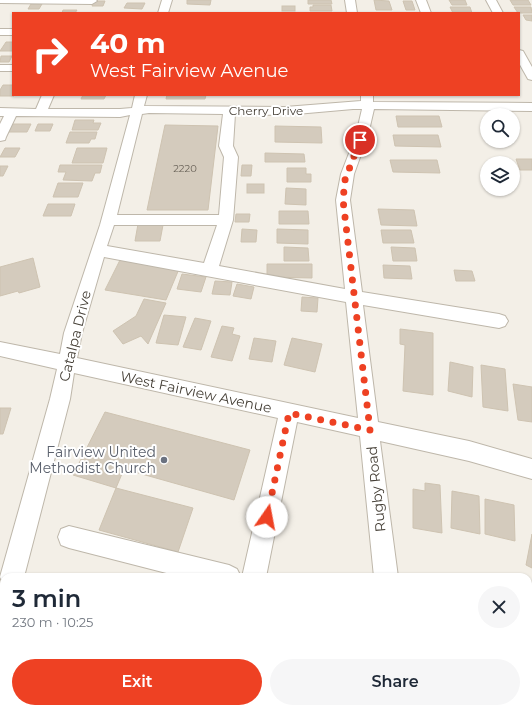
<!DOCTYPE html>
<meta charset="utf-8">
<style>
body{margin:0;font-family:Montserrat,sans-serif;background:#f6f6f7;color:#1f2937;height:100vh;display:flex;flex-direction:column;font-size:15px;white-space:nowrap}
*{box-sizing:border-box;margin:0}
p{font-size:13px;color:#747a83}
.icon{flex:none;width:22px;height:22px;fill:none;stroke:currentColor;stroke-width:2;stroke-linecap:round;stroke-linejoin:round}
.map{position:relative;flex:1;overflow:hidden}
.side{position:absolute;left:0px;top:573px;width:532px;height:140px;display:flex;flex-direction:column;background:#fff;border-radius:12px 12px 0 0;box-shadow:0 1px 3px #0004}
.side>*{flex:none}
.guide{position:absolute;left:12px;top:12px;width:508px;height:84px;border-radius:0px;box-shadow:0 1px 3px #0004;background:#ee4123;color:#fff;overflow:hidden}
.tools{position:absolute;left:480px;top:108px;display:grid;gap:8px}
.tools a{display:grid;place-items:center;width:40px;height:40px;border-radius:50%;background:#fff;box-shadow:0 1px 3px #0004;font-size:20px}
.pin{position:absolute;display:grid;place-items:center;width:34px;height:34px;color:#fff;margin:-17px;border:2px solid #fff;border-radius:50%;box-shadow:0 1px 4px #0007}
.me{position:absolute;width:44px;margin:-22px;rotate:12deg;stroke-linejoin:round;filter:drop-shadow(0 0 3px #0008)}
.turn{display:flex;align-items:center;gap:14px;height:84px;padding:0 12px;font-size:18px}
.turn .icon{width:52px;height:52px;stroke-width:2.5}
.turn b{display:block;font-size:28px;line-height:34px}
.round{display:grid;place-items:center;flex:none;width:42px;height:42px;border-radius:21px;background:#f6f6f7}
.head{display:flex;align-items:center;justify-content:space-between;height:68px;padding:0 12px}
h1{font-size:24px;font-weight:600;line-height:30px}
.cta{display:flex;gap:8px;margin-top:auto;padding:8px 12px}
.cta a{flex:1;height:46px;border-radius:24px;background:#ee4123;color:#fff;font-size:16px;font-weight:600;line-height:46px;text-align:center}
.cta a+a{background:#f6f6f7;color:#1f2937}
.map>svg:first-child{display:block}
</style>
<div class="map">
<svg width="532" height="713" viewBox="0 0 532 713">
<rect width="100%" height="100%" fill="#f3efe7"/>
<g fill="#d4cbbd" stroke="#cec3b1">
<path d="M187,0H211L210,5L187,4Z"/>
<path d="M308,0H331L332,4H308Z"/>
<path d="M374,0L389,1L392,10H376Z"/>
<path d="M449,0H465L467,5H452Z"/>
<path d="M510,0H528L531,5H513Z"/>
<path d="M94,1H105L103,6H92Z"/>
<path d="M403,1H412L415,10H406Z"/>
<path d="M127,3H145L142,9L124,8Z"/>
<path d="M31,4H42L39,9H28Z"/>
<path d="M313,5H331L332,11H310V7H313Z"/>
<rect x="282" y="6" width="13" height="5"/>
<path d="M450,7H470L472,13H453Z"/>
<path d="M514,7H531L532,13H518Z"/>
<path d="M63,10H77L75,13H62Z"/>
<path d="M523,15H532V21L526,20Z"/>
<path d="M6,42H13V51H0Z"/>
<path d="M1,56H12L9,62H0Z"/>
<path d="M3,85H13L14,96H0V90Z"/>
<path d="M83,95H106L104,99H81Z"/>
<path d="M167,95H206L205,99H166Z"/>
<path d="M396,116H439L442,127H398Z"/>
<path d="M75,120H94L93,123H101L98,130H72Z"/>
<path d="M11,124H31L27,132H7Z"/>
<path d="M38,124H53L50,131H35Z"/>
<path d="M165,125L218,126L208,210H147Z"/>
<path d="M275,126L321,127L322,143L275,142Z"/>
<path d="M70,132H97L95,139H91L89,143H66Z"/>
<path d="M393,135H438L441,147L395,146Z"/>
<path d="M5,148H20L15,157H0Z"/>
<path d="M77,148H107L103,163H72Z"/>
<path d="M265,153L304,154L305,162H265Z"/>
<path d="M516,159H532V170H520Z"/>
<path d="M390,160H437L440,173L393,172Z"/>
<path d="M60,165H102L100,173H95L92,181L63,180L66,172H58Z"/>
<path d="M242,165H252L251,176H241Z"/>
<path d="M0,166H8L3,176H0Z"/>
<path d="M287,168H306V174H311V182H287Z"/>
<path d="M58,183H83L78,197H53Z"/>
<rect x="247" y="184" width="17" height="9"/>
<path d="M286,188L306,189V205L285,204Z"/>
<path d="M48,204H75L71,216H43Z"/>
<path d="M378,209L414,210L417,226L381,225Z"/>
<path d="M279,211H308L309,224H279Z"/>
<path d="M236,214H250L249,222H235Z"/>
<path d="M138,224L163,225L160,241H135Z"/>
<path d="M242,229L257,230L256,242H241Z"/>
<path d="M277,229L308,230V244L277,243Z"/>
<path d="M381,230H411L414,243H383Z"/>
<path d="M284,247L308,248L309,261H284Z"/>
<path d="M391,247L415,248L417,261H393Z"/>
<path d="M33,258L40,287L19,293L18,291L0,296V267Z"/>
<path d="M120,260L179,269L166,300L105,290Z"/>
<path d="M267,264H312V278L267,277Z"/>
<path d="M383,265L410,266L412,279L384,278Z"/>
<path d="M454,270L472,271L475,281H456Z"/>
<path d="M182,274L206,277L201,292L177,289Z"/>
<path d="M215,281L232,282L230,295L212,294Z"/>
<path d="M237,284L254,287L251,299L233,296Z"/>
<path d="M302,297L318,298L317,312L301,311Z"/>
<path d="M144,299L166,303L148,344L141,336L123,344L113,331L136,316Z"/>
<path d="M164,315L186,317L178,345L156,343Z"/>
<path d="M195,318L211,321L201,350L183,347Z"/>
<path d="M222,326L234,328L232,334L240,336L232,361L211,357Z"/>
<path d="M400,329L433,333V395L403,391L405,345L400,344Z"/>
<path d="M254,338L276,341L272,362L249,359Z"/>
<path d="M292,338L322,344L315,372L284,365Z"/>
<path d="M450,362L473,367L472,397L448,391Z"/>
<path d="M481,365L505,369L508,411L483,407Z"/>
<path d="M513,384L532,387V422L518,420Z"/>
<path d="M0,408H11L3,434H0Z"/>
<path d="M105,412L250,450L234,500L124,469L116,488L73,475Z"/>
<path d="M425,483L440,485L442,533L413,528V489L425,491Z"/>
<path d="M116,488L193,508L178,552L99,530Z"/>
<path d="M452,491L479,496L480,534L451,528Z"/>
<path d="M485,499L514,505L515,541L485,534Z"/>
<path d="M532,534V568L526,565Z"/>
<path d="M528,687H532V713H521L520,709H528Z"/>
<path d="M38,709H97V713H37Z"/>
</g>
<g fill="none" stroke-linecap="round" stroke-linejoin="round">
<g stroke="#beb7aa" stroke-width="2">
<g id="minor">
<path d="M0,0H96L97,1L92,4L0,3Z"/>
<path d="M162,0H172L168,13H158Z"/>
<path d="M345,0H355L357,13H347Z"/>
<path d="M416,0H426L431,13H421Z"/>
<path d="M486,0H496L503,13H493Z"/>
<rect x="0" y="29" width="13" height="6"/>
<path d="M519,50L523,51L532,67V80L528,79L519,63Z"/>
<rect x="0" y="65" width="13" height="6"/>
<path d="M42,95H54L48,109H120L132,108L135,95H147L144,106L285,107L361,101V95H373V102L532,103V111L374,109L368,135L354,174L350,200L362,292L499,314L505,316L508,321L505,326L499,328L363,305L378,422L469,441L532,459V479L469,461L380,441L398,577H374L360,436L297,422L266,577H242L278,418L74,373L70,399L24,577H4V585L0,577L50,399L57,369L0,356V342L60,354L64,333L100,225L130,115L120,117L16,116L6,137L5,140L0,141V124L4,116H0V108L36,109ZM353,109H362L356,135L341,174L336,200L345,289L219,266L233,220L238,157L233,146L235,114L285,115ZM149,113L223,114L219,146L224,157L219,215H117L142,114ZM114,225H217L204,263L107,246ZM104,257L346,302L358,418L77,358L82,333Z"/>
<path d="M69,526L229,565L237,569L241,577H182L69,548L61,545L58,537L61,529Z"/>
<path d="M4,594V631L0,633V596Z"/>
<path d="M528,651L532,653V679L528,677Z"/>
<path d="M180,709H302L303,713H181Z"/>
<rect x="388" y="709" width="26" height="4"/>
</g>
</g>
<use href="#minor" fill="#fff" fill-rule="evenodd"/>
</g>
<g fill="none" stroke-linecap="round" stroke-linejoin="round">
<path stroke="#ee4123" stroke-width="7" stroke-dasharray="0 12.6" d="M267,517L289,413L370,430L343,200L345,180L360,140"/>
</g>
<circle fill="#6b7280" stroke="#fff" stroke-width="1.5" cx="164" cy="460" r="4"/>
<g text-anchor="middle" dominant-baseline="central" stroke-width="4" stroke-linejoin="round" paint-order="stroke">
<g font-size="10" fill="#696258">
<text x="185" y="168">2220</text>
</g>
<g font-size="12" fill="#453f36" stroke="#fff">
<text x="266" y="110">Cherry Drive</text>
</g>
<g font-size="14" fill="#453f36" stroke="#fff">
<text transform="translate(75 336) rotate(-76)">Catalpa Drive</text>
<text transform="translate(196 392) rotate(12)">West Fairview Avenue</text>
<text transform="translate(376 489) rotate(-96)">Rugby Road</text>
</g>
<g font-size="14" fill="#5b616d" stroke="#fff" text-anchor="end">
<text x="156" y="452">Fairview United<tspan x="156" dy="16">Methodist Church</tspan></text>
</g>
</g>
</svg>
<div class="tools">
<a><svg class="icon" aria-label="search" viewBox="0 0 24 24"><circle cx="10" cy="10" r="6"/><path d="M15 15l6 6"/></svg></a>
<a><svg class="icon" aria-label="layers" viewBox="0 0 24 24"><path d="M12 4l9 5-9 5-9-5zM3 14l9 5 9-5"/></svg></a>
</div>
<div class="pin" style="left:360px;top:140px;background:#d93025"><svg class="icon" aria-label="arrive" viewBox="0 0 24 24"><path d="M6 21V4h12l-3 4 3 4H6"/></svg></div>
<svg class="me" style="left:267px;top:517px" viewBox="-20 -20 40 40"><circle r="19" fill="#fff"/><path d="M0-13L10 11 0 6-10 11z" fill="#ee4123"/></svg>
<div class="guide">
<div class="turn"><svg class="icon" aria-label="right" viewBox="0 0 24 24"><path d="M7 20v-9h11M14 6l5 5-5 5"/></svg><div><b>40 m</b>West Fairview Avenue</div></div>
</div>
<section class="side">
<div class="head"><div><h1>3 min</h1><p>230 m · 10:25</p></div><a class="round"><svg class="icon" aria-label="close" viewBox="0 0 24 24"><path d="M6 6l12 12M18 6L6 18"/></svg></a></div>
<div class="cta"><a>Exit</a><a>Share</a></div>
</section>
</div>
